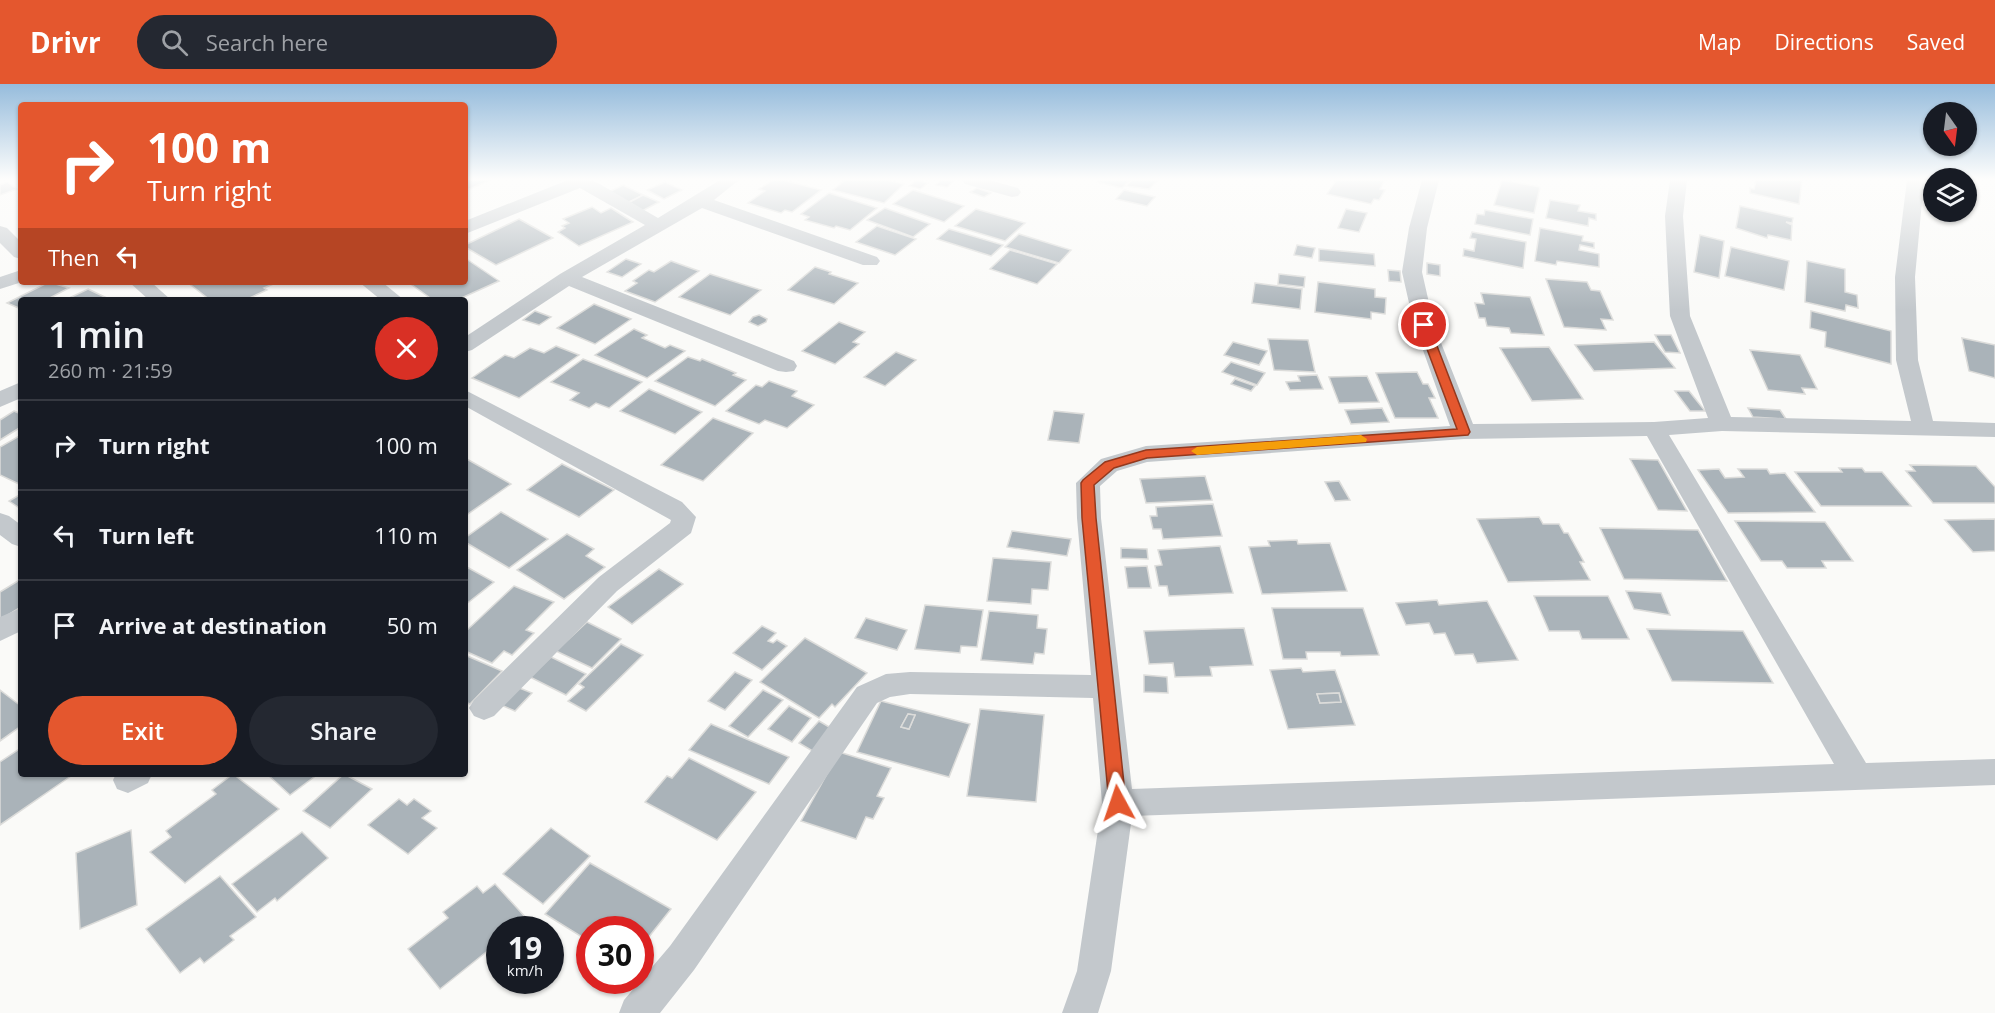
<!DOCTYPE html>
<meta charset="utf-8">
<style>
body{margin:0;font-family:"Open Sans",sans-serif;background:#242831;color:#f1f3f6;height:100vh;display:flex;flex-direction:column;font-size:22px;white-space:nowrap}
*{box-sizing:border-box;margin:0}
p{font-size:20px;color:#9ea1a6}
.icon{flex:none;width:33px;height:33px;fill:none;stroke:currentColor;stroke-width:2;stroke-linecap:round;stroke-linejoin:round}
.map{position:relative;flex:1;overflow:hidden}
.side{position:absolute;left:18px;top:213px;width:450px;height:480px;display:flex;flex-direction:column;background:#171b24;border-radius:6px;box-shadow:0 2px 4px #0004}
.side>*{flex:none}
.guide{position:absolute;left:18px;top:18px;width:450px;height:183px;border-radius:6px;box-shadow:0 2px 4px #0004;background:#e4572e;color:#fff;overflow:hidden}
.needle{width:39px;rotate:166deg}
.fabs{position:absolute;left:1923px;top:18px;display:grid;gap:12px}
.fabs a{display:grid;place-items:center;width:54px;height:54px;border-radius:50%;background:#171b24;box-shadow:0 2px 4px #0004;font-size:30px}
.speed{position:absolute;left:486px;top:832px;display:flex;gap:12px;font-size:30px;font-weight:700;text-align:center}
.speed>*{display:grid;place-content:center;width:78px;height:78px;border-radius:50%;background:#171b24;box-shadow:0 2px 4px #0004;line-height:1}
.speed small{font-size:15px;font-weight:400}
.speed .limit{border:9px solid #d22;background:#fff;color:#111}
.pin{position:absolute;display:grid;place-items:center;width:51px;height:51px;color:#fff;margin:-26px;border:3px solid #fff;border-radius:50%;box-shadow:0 2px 6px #0007}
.me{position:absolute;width:66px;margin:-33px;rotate:355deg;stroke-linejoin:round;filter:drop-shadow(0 0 4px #0008)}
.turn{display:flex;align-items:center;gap:21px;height:126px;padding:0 30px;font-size:27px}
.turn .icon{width:78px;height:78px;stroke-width:2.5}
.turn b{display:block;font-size:42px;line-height:51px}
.then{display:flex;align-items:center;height:57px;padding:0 30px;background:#0003;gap:12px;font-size:22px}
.round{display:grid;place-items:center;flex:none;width:63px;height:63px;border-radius:32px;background:#242831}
.summary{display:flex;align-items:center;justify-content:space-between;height:102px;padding:0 30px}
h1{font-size:36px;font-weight:600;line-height:45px}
.action{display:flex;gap:12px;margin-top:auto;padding:12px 30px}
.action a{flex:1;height:69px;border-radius:36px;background:#e4572e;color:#fff;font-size:24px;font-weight:600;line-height:69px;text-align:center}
.action a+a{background:#242831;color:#f1f3f6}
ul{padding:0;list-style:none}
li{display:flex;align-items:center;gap:18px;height:90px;padding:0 30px;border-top:2px solid #363941}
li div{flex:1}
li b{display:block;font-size:22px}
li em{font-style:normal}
header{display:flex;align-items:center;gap:36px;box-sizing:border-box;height:84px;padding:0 30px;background:#e4572e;color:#fff}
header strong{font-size:28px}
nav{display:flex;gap:33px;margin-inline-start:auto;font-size:21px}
.search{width:420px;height:54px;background:#242831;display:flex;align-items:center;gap:15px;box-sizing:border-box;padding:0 21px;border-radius:33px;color:#9ea1a6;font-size:22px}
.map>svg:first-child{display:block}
</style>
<header>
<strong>Drivr</strong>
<div class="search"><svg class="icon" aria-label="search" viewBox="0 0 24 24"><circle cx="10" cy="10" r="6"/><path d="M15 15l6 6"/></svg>Search here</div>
<nav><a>Map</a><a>Directions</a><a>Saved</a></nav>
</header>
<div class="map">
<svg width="1995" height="929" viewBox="0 0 1995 929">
<rect width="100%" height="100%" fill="#fafaf8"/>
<g fill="#aab3b9" stroke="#dcdcda" stroke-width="1.5" fill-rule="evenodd">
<path d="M465,96H490L465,107Z"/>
<path d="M773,96H783L821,106L792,128L785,126L781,129L748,119L765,107L759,105Z"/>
<path d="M845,96H887L904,100L884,119L833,106Z"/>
<path d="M917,96L928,99L920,105L909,102Z"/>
<path d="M941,96H947L954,97L947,103L936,101Z"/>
<path d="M1099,96H1130L1122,104L1097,98Z"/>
<path d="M1132,96H1158L1149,105L1126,102Z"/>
<path d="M1336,96H1385L1380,105L1385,106L1379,116L1374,115L1371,120L1327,110Z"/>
<path d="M1502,96L1540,103L1534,129L1494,121Z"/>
<path d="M1756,96H1802L1799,120L1750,109V104L1754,105Z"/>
<path d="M7,98L17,105L0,111V101Z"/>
<path d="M665,98L682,106L664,115L647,106Z"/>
<path d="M623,101L643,111L627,119L607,109Z"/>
<path d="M977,104L991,109L984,113L970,108Z"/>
<path d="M913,106L964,122L944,138L893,120Z"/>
<path d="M1124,106L1155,113L1147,122L1116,115Z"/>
<path d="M829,109L877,124L850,146L836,142L834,144L805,136L809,133L801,130Z"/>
<path d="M643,111L659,118L642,127L626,120Z"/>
<path d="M1550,116L1580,121L1578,127L1596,130V136L1589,134L1588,142L1546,134Z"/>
<path d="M1740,122L1793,134L1792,139L1786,138L1792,141L1791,156L1768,151L1767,154L1736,144Z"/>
<path d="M592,123L601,129L611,124L633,138L579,162L558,148L565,144L562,142L569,139L563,135Z"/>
<path d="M885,124L930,140L913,153L867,136Z"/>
<path d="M976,125L1025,139L1005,157L955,142Z"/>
<path d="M1346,125L1367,129L1359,148L1338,144Z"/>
<path d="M1485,126L1533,135L1530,151L1475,140L1477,130L1484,131Z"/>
<path d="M519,135L553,154L496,181L465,163V161Z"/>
<path d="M877,142L916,155L895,171L856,158Z"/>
<path d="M1540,144L1583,152L1582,157L1594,159V164L1580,161L1579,166L1599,170V183L1557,177L1556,181L1535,177Z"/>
<path d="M949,145L1003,161L991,172L937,155Z"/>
<path d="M1472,148L1526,158L1523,184L1463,172L1464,165L1474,167L1476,155L1470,154Z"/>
<path d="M1019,150L1071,166L1059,179L1005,163Z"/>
<path d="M1700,151L1724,157L1719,194L1694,188Z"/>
<path d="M1297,161L1315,164L1312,174L1294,171Z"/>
<path d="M1731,163L1789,177L1784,206L1725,192Z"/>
<path d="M1319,165L1374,170L1375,182L1319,177Z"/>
<path d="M1010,166L1057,180L1037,200L990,185Z"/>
<path d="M465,174L499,197L457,216H433L408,198H465Z"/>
<path d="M626,175L641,180L622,193L607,188Z"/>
<path d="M671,177L699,187L655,218L625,207L637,199L633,197L649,186L654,188Z"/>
<path d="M1807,177L1845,185V208L1857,211L1858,224L1846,221L1845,227L1805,218Z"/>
<path d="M1427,179L1440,181V192L1427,190Z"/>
<path d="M815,183L831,188L829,190L858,199L834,220L788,206Z"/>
<path d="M1388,186L1400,187L1401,198L1389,197Z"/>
<path d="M710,190L761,206L730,231L679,213Z"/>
<path d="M1279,190L1305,193L1304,203L1278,200Z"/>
<path d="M1546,195L1587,198L1591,206L1600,207L1613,236L1601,235L1606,246L1564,243Z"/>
<path d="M49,198L69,204L46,216H21V225L7,219Z"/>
<path d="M187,198H278L264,204L267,206L245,216H210Z"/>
<path d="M1318,198L1375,205V213L1386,214L1385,230L1371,228V235L1315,228Z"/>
<path d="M1255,199L1302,205L1300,225L1252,219Z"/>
<path d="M88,205L111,216H65Z"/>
<path d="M1481,209L1530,213L1544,251L1511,249L1509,244L1487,242L1485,234H1479L1475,219L1484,220Z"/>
<path d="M594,220L631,235L595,260L557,244Z"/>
<path d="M535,227L551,233L539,241L523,236Z"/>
<path d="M1811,227L1891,247V280L1825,263L1826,248L1810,244Z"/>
<path d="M759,231L767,235L766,238L758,242L749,238L753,233Z"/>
<path d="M839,238L865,248L853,258L859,260L835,280L802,267Z"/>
<path d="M634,245L647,251L642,254L665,264L670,261L685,267L647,294L595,271Z"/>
<path d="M1655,251H1671L1680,269L1665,268Z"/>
<path d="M1962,254L1995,261V294L1969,287Z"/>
<path d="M1268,255L1308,256L1315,288L1274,286Z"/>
<path d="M1233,258L1267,267L1259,281L1224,271Z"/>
<path d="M1654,258L1675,284L1594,287L1575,261Z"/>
<path d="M556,262L579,271L519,314L472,294L505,271L514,274L530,264L544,269Z"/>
<path d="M1549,263L1583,315L1532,317L1500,264Z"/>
<path d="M1750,266L1800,271L1817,305L1802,304L1805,310L1768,306Z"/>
<path d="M896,268L916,276L885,302L864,293Z"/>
<path d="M688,273L700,277L702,275L736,289L733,291L746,296L715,322L655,297Z"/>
<path d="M583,275L642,298L609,324L596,319L589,324L570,316L579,309L551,298Z"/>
<path d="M1231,278L1265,289L1257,301L1222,288Z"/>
<path d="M1417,288L1423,300H1428L1435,314H1429L1438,334H1395L1376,289Z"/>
<path d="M1317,291L1323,305L1290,306L1286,298L1300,297L1298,292Z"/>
<path d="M1367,292L1379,318L1339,319L1329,293Z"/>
<path d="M1235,295L1255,302L1251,307L1231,300Z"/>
<path d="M769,297L797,307L792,312L814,321L787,344L765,336L759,340L726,327L756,301L762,303Z"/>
<path d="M649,305L702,328L675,350L620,327Z"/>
<path d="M1675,307H1689L1705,327H1690Z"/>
<path d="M1382,324L1389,338L1351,340L1345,326Z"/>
<path d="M1748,324L1780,326L1786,335L1753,333Z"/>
<path d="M14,327L21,330V343L0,356V336Z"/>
<path d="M1054,327L1084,330L1079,359L1048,356Z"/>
<path d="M713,334L753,349L703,397L661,381Z"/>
<path d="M21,351V401L0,391V363Z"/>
<path d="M465,374L511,400L465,432Z"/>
<path d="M1630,375L1658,376L1687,427L1658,426Z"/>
<path d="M562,380L614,406L579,433L527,406Z"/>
<path d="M1910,381L1976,382L1995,403V419H1933L1906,387H1915Z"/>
<path d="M1839,384H1862L1865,388H1882L1911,422H1821L1795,388H1842Z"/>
<path d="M1719,385L1725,394L1744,393L1738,385H1767L1770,390L1785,389L1815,428L1728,429L1698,386Z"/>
<path d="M1205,392L1212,416L1146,419L1140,395Z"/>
<path d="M1339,397L1350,416L1335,417L1325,398Z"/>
<path d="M21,410V425L9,417Z"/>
<path d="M1213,420L1222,452L1163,455L1161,445H1153L1150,432H1157L1156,423Z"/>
<path d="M501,428L548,455L509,484L465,458V454Z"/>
<path d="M1539,433L1543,440H1559L1564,449H1568L1584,478H1580L1590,496L1508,498L1477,435Z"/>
<path d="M1995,435V467L1973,468L1945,436Z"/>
<path d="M1735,437L1825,438L1853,477H1822L1826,484H1787L1782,477H1761Z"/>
<path d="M1600,444L1698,446L1727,497L1624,495Z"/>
<path d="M1012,447L1071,455L1067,472L1007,463Z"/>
<path d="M567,450L594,465L586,472L605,483L564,515L517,486Z"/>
<path d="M1297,456L1298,460L1330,459L1347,507L1262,510L1249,463L1270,462L1268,457Z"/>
<path d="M1220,462L1233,509L1169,512L1167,502H1159L1155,482L1162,481L1158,466Z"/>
<path d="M1121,464L1147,465L1148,475L1121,474Z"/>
<path d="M993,474L1051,478L1048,506L1032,505L1031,520L987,517Z"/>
<path d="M465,482L494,498L465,521Z"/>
<path d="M1147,482L1151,504H1128L1125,483Z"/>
<path d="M659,485L683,500L632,540L608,523Z"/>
<path d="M21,495V523L0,536V508Z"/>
<path d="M514,502L554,518L526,546L534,549L512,571L504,567L492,579L465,567V548Z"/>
<path d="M1626,507L1661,509L1670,531L1634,525Z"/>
<path d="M1534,512H1608L1629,555H1582L1579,547H1549Z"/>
<path d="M1437,516L1439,521L1487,517L1518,576L1477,579L1473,570L1455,571L1445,549L1434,550L1429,539L1406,541L1396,519Z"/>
<path d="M925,521L983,526L977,563L961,562L960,569L915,565Z"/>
<path d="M1272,524H1363L1379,571L1341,572L1340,568H1306L1307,575H1283Z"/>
<path d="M989,527L1038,531L1037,544L1047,545L1044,570L1035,569L1033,580L981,576Z"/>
<path d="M866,534L907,546L897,566L855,554Z"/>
<path d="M587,538L621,555L592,584L556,567Z"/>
<path d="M762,542L776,549L768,557L773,559L777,556L787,562L762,586L733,569Z"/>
<path d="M1244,544L1253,581L1210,583L1212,592L1175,593L1173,579L1149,580L1144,547Z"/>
<path d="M1647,545L1743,547L1773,599L1672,597Z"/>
<path d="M805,554L867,589L835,623L832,620L819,634L760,598Z"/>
<path d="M621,560L643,571L586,627L568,617L584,603L579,600Z"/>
<path d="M465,571L502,587L470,620L465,618Z"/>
<path d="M551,573L586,590L566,611L530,593Z"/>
<path d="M1301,584L1303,588L1335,586L1355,641L1288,645L1270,586ZM1339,609L1341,618L1320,619L1317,610Z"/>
<path d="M735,588L752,596L725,626L708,617Z"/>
<path d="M1144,591L1167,593L1168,609L1144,608Z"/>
<path d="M517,603L532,609L515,627L501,621Z"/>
<path d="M0,606L21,622V642L0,657Z"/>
<path d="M763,606L783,616L748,653L729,642Z"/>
<path d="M1339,609L1341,618L1320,619L1317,610Z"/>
<path d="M881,617L970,640L949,693L857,668ZM908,630L915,631L909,645L901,643Z"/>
<path d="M789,622L811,634L792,658L768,645Z"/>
<path d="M980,625L1044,631L1036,718L967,712Z"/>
<path d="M908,630L915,631L909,645L901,643Z"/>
<path d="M819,637L836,647L816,669L799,659Z"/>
<path d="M711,640L789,673L769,700L689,666Z"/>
<path d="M21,664V690H69L71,692L0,741V678Z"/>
<path d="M839,668L891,684L877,712L884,714L873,735L866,733L856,755L801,737Z"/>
<path d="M689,674L756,708L717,756L645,718L667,692L672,694Z"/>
<path d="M233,690L279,725L185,799L150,768L171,753L166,747L216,710L212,706Z"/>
<path d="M267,690H318L290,711Z"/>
<path d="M344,690L372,705L330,744L303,727Z"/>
<path d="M399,715L407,721L414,715L431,727L422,734L437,744L408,770L368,741Z"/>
<path d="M551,744L590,772L543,820L503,790Z"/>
<path d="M131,746L137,821L80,845L76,769Z"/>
<path d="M302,748L328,774L277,817L275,814L257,828L232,800Z"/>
<path d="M590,779L671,825L640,864V846H590V858L545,830Z"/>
<path d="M220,792L256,833L230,852L234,856L204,879L200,874L180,889L146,845Z"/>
<path d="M495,800L527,835L513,846H500V857L440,905L408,865L448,834L443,828L477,802L483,809Z"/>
</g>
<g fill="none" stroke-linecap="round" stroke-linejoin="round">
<g fill="#c3c8cc" fill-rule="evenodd">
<path d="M568,96H588L598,99L658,134L720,96H739L714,116L877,173L880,177L877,181H863L702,124L582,193L794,277L797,282L794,287L786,288L778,287L569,202L472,266L465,268V253L560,190L645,141L580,104L465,150V137Z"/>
<path d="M962,96H989L1018,104L1021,108L1018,112L1012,113L965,100Z"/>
<path d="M1422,96H1439L1427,144L1422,188L1434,241L1473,340L1654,338L1708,334L1670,232L1665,132L1670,96H1687L1683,132L1690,232L1731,333L1911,337L1896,276L1895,193L1907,96H1924L1915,193L1918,276L1933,337L1995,339V353L1722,347L1669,351L1866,679L1995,675V701L1132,732L1111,887L1098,929H1062L1077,887L1102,719L1093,614L910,610L890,613L877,619L694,886L660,929H619L624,916L670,862L857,603L886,590L910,588L1091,591L1077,434L1076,399L1101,375L1146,362L1450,342L1414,241L1402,188L1409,144ZM1647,352L1834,680L1132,705L1101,434L1100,402L1117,387L1147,378L1464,355Z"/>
<path d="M0,142L7,144L21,158V175L14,173L0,159Z"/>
<path d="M21,186L22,198L0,205V193Z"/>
<path d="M129,198H151L171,216H149Z"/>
<path d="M359,198H382L404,216H381Z"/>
<path d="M21,298V314L0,323V307Z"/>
<path d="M465,306L682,418L696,433L691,449L617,507L494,632L484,636L474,632L469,624L474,616L599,493L670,439L671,436L465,322Z"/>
<path d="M0,429L9,432L21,441V463L12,460L0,451Z"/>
<path d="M21,524V547L0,557V533Z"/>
<path d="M116,690H152L148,699L128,709L117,705L113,696Z"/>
</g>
</g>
<linearGradient id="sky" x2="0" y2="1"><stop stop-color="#96bcdc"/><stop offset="0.42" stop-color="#fdfdfc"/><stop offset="1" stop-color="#fdfdfc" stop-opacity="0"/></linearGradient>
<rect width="1995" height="226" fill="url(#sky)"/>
<path fill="#e4572e" stroke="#94391e" stroke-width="1.5" d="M1424,238L1429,241L1470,348L1468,351L1147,374L1114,384L1094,401L1096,434L1126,719L1124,724L1118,726L1112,724L1109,719L1082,434L1081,399L1083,396L1105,378L1146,366L1457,345L1418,241Z"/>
<path fill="#f59e0b" d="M1361,351L1367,355L1366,358L1197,371L1191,367L1197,363Z"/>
</svg>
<div class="fabs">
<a><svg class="needle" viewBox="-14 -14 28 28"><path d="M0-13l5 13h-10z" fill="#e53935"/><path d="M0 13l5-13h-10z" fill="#9ea1a6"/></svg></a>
<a><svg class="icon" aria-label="layers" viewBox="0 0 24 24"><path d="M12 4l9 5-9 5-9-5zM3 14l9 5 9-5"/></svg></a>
</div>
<div class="speed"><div>19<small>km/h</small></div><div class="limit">30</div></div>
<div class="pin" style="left:1424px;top:241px;background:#d93025"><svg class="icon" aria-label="arrive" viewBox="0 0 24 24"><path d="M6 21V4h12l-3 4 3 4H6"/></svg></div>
<svg class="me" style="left:1118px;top:719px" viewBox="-20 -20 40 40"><path d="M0-17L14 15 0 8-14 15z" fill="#e4572e" stroke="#fff" stroke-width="4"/></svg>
<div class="guide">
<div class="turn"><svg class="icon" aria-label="right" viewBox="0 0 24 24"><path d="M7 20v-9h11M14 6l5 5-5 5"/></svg><div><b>100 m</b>Turn right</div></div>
<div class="then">Then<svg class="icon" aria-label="left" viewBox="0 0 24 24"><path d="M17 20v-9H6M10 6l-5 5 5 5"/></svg></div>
</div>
<section class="side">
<div class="summary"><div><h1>1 min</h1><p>260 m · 21:59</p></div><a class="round" style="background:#d93025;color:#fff"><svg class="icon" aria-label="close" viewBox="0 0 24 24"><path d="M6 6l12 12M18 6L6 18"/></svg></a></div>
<ul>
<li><svg class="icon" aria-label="right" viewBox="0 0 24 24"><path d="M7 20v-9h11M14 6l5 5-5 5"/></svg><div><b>Turn right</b></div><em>100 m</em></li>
<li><svg class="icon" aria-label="left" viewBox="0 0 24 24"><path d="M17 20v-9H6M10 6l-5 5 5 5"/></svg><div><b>Turn left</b></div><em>110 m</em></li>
<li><svg class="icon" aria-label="arrive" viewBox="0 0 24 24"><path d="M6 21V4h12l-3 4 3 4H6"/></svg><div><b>Arrive at destination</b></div><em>50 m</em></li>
</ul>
<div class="action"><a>Exit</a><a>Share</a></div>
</section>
</div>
